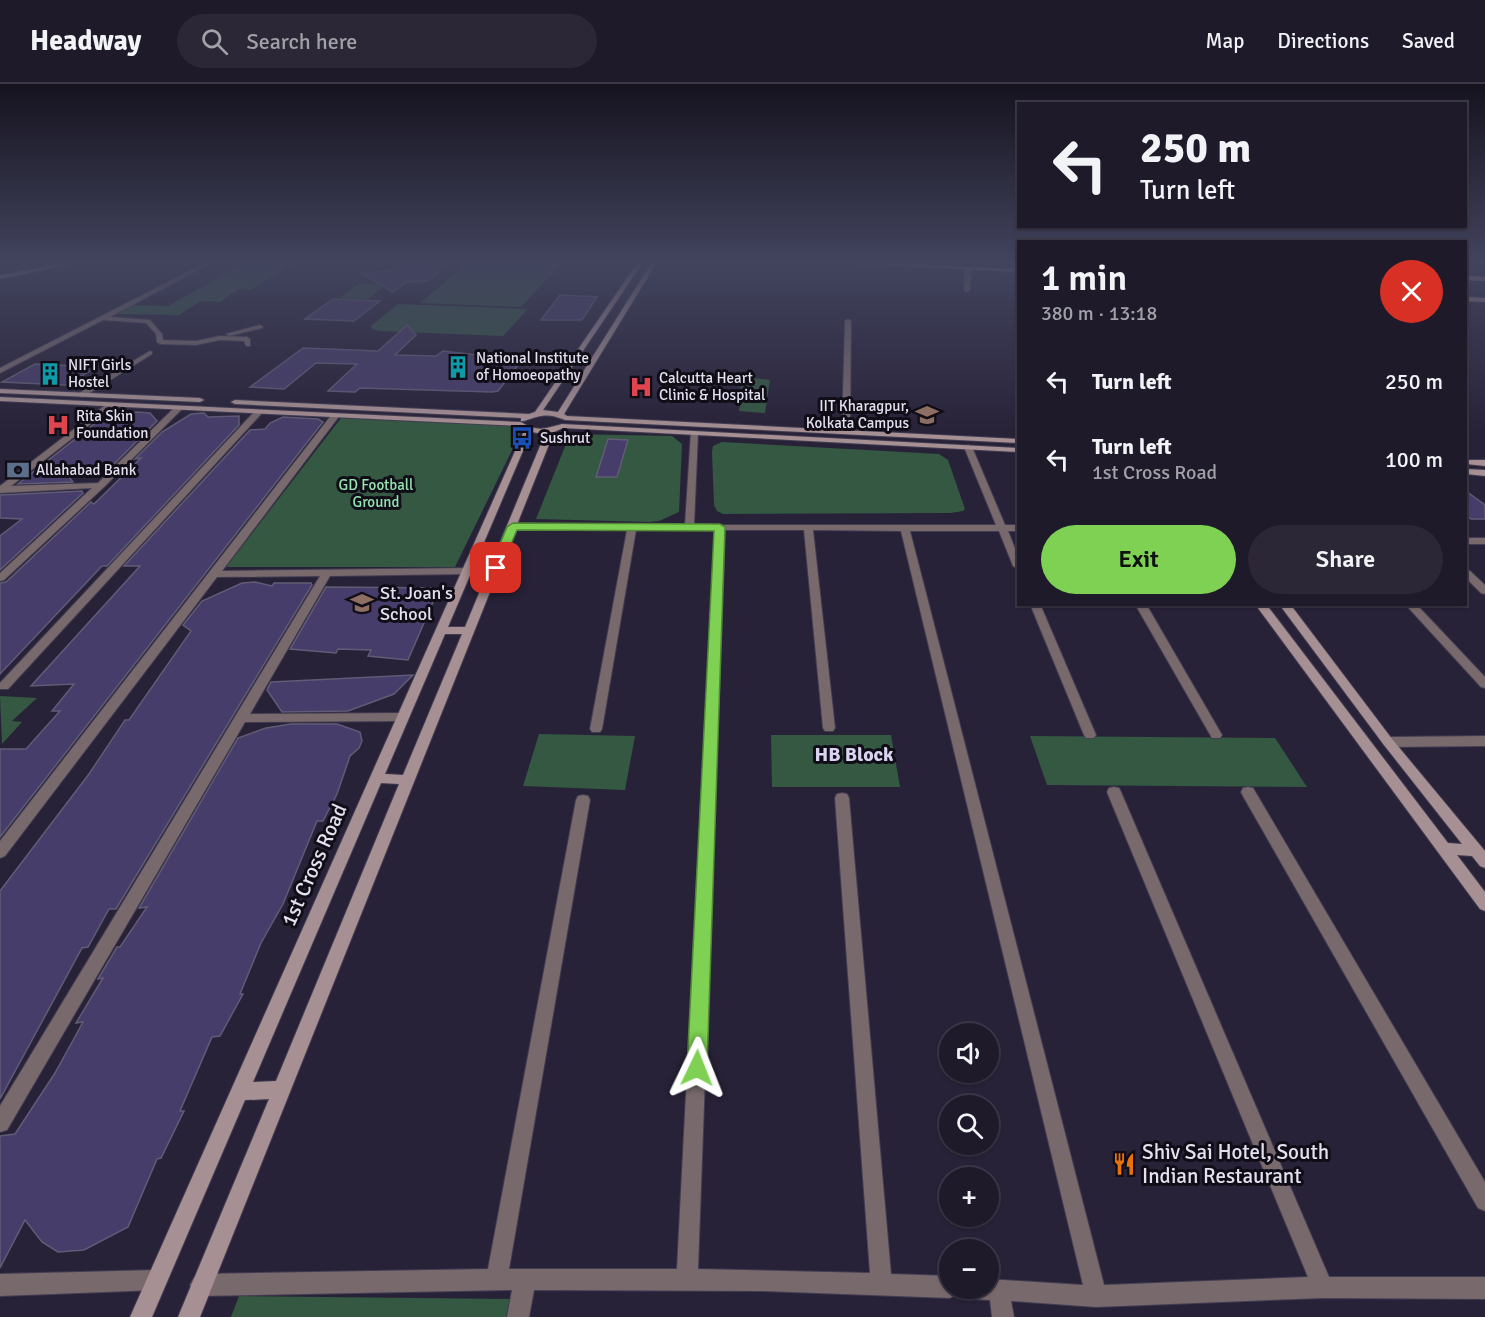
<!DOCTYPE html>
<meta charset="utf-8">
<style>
body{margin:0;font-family:Signika,sans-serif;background:#2b2736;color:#f1f3f6;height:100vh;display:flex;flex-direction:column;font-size:22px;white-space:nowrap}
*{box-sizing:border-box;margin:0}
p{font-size:20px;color:#a1a1a8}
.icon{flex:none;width:33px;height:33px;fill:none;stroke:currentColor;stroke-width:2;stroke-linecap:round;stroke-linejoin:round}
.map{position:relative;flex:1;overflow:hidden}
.sheet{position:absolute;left:1017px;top:156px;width:450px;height:366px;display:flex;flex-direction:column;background:#1e1a2a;border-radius:0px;box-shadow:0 2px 4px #0004,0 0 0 2px #3c3847}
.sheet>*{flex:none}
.banner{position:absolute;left:1017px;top:18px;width:450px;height:126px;border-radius:0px;box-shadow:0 2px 4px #0004,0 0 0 2px #3c3847;background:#1e1a2a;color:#f1f3f6;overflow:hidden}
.controls{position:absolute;left:939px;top:939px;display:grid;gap:12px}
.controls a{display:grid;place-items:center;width:60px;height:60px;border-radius:50%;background:#1e1a2a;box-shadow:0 2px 4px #0004,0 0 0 2px #3c3847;font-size:30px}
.pin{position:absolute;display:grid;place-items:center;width:51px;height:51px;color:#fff;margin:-26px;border-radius:12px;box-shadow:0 3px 9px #0006}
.me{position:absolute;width:66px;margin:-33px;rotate:2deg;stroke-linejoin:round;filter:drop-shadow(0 0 4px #0008)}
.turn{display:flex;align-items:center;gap:21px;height:126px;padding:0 24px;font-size:27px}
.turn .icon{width:78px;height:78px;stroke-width:2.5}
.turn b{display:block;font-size:42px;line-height:51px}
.round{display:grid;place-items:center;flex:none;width:63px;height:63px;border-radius:32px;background:#2b2736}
.head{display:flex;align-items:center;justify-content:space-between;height:102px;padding:0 24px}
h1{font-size:36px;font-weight:600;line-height:45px}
.action{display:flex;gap:12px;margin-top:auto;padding:12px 24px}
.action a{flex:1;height:69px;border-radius:36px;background:#7ed153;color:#111;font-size:24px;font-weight:600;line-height:69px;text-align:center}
.action a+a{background:#2b2736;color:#f1f3f6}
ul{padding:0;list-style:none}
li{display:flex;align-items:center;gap:18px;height:78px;padding:0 24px}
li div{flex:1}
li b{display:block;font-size:22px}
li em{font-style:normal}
header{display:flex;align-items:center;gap:36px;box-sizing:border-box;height:84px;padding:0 30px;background:#1e1a2a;border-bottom:2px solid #3c3847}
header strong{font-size:28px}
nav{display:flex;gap:33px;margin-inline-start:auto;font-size:21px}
.search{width:420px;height:54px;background:#2b2736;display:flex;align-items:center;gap:15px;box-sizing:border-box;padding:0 21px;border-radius:33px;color:#a1a1a8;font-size:22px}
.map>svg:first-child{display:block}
</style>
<header>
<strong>Headway</strong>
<div class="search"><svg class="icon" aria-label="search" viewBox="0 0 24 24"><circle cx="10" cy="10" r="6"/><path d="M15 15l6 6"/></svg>Search here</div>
<nav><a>Map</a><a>Directions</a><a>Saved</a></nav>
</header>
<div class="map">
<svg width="1485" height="1233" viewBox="0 0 1485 1233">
<rect width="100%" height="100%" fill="#282238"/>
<g fill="#345842">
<path d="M246,178L293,179L251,206L239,205L220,218L201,217L179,231L114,230L132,221L168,222Z"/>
<path d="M469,178H563L521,223L420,219Z"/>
<path d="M359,199L387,200L368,215L340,214Z"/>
<path d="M398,220L528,225L503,252L379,247L372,245L371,242Z"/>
<path d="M746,293L770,296L765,329L739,327L742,309L740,307L743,295Z"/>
<path d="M341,334L513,342L520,350L455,483H226Z"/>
<path d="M570,350L672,352L682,360L679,428L659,437L649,438L536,435Z"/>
<path d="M722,358L939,370L948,376L965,425L963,427L951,429L723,430L717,427L714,421L712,368L713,362Z"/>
<path d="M0,612L37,614L12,637L22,638L2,660Z"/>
<path d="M539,650L635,652L625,706L523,702Z"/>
<path d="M771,651H891L900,703H772Z"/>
<path d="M1030,652L1275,654L1307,703L1047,701Z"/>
<path d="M239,1212L517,1215L514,1233H231Z"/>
</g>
<g fill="#473d6a" stroke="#615c76" stroke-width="1.5">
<path d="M404,178H449L428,197L406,198L393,208L362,190L392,186Z"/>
<path d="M560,211L597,213L582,236H541Z"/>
<path d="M333,215L380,217L354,237L305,235Z"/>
<path d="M407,241L416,251L395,271L436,272L443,267L522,276L498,307L492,308L360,304L355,308L328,307L357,280L316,279L284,305L250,303L303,264L378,267Z"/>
<path d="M35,280L97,283L66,301L2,298Z"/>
<path d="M137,328L150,329L157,337L114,380L65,388L73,398L18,400L102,334Z"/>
<path d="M204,329L208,333L239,332V341L107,482H102L0,590V499L6,498L91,418L94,420L141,374L135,375L162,348L191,330Z"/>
<path d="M283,333L318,335L323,338L0,753V665H26L60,627H52L74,600L31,602L140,482H124L250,346L265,345L270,339Z"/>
<path d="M608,355L628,356L617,393H596Z"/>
<path d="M82,407L83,409L0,486V452L22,435L0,434V411Z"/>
<path d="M1466,407L1485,421V435H1471L1466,431Z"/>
<path d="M255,498L272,502L274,499H311L312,501L116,825H109L88,863L82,864L0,1015V807L89,690L125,636H129L191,547L183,541L202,517L242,499Z"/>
<path d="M326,503L439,504L408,576L368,572L371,566L338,565L336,569L290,565Z"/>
<path d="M413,591L394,610L348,627L282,628L267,606L271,598Z"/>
<path d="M291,640H337L360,648L362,657L359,664L350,672L337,710L323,737H317L283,820L261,859L240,910H243L220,952L212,953L180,1027H184L161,1074L157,1075L128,1143L84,1166L58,1168L42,1158L25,1136L0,1184V1052L15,1050L55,989L83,938L76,939L103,894L98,895L117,863H120L147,823L139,824L238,654L266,644Z"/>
</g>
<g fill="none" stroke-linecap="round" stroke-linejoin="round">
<g stroke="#423d52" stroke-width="2">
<g id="street">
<path d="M18,178H24L31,183L26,184Z"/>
<path d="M207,178H213L110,233L150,236L162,250L163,256L196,257L220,252L247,253L250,255V262H246L244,257L220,256L196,261L160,260L157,258L156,250L146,239L103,236L0,289V284Z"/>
<path d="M968,182L971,184L970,206L967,208L964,206L965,184Z"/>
<path d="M848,235L851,237L850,348L846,350L842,348L845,237Z"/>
<path d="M260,241L263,243L262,244L229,252L226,250Z"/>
<path d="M150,267L152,268V270L83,313L76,311Z"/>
<path d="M108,319L115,321L11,402L98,399L176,322L183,324L104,403L4,496L0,497V489L92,404L0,409V402Z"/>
<path d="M256,326L263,328L8,605H0V599Z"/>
<path d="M333,329L340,331L222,487L467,484L472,487L467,490L330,492L250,630L403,629L409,633L403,637L245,638L7,1046L0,1048V1022L320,492L217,493L5,772L0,774V757Z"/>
<path d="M691,347L698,349L694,441H996L964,363L968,361L972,363L1005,441H1018V447H1008L1018,472V485L1013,482L999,447H910L1104,1201L1308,1193L1107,708L1109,704L1114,703L1119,704L1121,708L1329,1193H1485V1215L1323,1214L1096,1223L1011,1217L1014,1233H992L990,1216L969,1215L962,1211L959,1206L957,1210L950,1214L763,1207L534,1206L529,1233H507L512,1206L201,1212L194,1208L190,1201L194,1194L201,1190L488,1185L576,716L578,712L583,711L588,712L590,716L509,1185H677L715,446H636L602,645L600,648H592L590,645L627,446H513L508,443L513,440L685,441ZM725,446H804L823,644L825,647H833L835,644L813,446L901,447L1083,1201L988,1195V1204H950V1192L891,1190L849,714L847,710L842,709L837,710L835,714L870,1189L698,1185Z"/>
<rect x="1466" y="454" width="19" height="6"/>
<path d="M1466,486L1470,487L1485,501V510L1481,509L1466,494Z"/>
<path d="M1030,520H1040L1096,651L1094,654H1086L1084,651Z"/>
<path d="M1135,520H1146L1222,651L1220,654H1212Z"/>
<path d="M1405,520H1416L1485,593V604L1481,603Z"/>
<path d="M1485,652V662L1388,663L1384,661L1382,658L1384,655L1388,653Z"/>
<path d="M1248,703L1253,704L1485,1098V1127L1478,1124L1243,712L1241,708L1243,704Z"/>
<path d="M157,1186L164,1189L167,1196L164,1203L157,1206L0,1212V1190Z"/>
</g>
</g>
<g stroke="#423d52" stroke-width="2">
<g id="secondary">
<path d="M72,178H81L0,195V191Z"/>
<path d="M638,178H643L543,326L558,328L652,178H657L564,330L567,332L1018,355V359L565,336C547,329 542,331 524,337H521V334L235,320L231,318L235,316L529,330L535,328Z"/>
<path d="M857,178L1018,185V188L860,180Z"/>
<path d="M1466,213L1485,214V218L1466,217Z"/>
<path d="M0,305L200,314L204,316L200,318L0,309Z"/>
<path d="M0,313L521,338C537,348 544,345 562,340L1018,364V368L563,344L554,348L200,1233H178L269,1015L245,1016L152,1233H130L524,347L519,342L0,317ZM531,348L545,350L465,543H448ZM445,550H462L403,691L385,690ZM381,699L399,700L276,997L253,998Z"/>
<path d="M1466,376H1485V382L1466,380Z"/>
<path d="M1466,385L1485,386V392L1466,390Z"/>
<path d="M1255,520H1266L1448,759L1462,760L1384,661L1279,520H1290L1392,655L1485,767V784L1480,782L1472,772L1457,771L1485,808V827L1480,825Z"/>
</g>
</g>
<g stroke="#423d52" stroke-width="2">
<path id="primary" d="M1466,192L1485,193V197L1466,196Z"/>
</g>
<use href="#street" fill="#78696c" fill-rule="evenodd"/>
<use href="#secondary" fill="#a79093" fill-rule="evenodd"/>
<use href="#primary" fill="#cbadb1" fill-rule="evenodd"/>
</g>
<linearGradient id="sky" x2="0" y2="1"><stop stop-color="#16131f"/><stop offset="0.51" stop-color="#42445e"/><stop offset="1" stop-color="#42445e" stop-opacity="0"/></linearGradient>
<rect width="1485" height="350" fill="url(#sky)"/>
<path fill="#7ed153" stroke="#528836" stroke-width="1.5" d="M513,439L720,440L725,443L707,984L704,991L697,994L690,991L687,984L714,447L517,446L501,484L496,488L492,487L490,484L507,443Z"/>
<defs>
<g id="building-bare" transform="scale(1.8)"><path d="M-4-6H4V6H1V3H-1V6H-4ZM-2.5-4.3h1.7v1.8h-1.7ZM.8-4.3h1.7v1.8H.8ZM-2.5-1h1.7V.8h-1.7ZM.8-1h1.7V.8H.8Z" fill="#0f9aa8" stroke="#100d17" stroke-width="2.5" paint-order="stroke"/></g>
<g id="hospital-bare" transform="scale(1.8)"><path d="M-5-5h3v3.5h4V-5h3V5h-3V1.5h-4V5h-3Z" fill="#e0444e" stroke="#100d17" stroke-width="2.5" paint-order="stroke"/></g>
<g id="university-bare" transform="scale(1.8)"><path d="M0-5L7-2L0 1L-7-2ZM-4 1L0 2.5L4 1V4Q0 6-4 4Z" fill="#8d6e63" stroke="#100d17" stroke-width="2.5" paint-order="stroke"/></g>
<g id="bus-bare" transform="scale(1.8)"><path d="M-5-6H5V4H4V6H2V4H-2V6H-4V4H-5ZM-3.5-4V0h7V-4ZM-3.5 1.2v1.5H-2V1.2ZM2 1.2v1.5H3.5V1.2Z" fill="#1a4fb4" stroke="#100d17" stroke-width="2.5" paint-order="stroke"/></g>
<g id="bank-bare" transform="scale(1.8)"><path d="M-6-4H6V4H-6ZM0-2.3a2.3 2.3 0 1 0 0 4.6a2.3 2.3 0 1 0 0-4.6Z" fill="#5c6f8a" stroke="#100d17" stroke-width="2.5" paint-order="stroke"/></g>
<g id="school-bare" transform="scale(1.8)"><path d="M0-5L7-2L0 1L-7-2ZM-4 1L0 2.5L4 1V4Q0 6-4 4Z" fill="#8d6e63" stroke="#100d17" stroke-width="2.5" paint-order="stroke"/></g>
<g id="restaurant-bare" transform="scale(1.8)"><path d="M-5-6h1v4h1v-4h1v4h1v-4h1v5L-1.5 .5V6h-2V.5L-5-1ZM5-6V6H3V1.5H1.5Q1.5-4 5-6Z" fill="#e8710a" stroke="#100d17" stroke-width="2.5" paint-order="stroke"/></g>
</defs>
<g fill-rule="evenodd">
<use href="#building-bare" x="458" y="283"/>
<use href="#building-bare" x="50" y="290"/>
<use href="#hospital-bare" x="641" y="303"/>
<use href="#university-bare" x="927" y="331"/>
<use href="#hospital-bare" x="58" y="341"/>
<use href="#bus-bare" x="522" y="354"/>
<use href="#bank-bare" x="18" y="386"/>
<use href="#school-bare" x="362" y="519"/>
<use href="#restaurant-bare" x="1124" y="1080"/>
</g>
<g text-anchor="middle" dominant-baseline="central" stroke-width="6" stroke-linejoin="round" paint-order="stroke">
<g font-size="15" fill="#e3e0ef" stroke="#100d17" text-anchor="start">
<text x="476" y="274">National Institute<tspan x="476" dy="17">of Homoeopathy</tspan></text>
<text x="68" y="281">NIFT Girls<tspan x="68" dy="17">Hostel</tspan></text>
<text x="659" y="294">Calcutta Heart<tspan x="659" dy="17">Clinic &amp; Hospital</tspan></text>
<text x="909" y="322" text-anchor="end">IIT Kharagpur,<tspan x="909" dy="17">Kolkata Campus</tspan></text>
<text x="76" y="332">Rita Skin<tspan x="76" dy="17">Foundation</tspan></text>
<text x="540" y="354">Sushrut</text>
<text x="36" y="386">Allahabad Bank</text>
</g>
<g font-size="15" fill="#94e4b3" stroke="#100d17">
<text x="376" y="401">GD Football<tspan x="376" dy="17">Ground</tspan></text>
</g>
<g font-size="18" fill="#e3e0ef" stroke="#100d17" text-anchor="start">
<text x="380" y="509">St. Joan's<tspan x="380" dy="21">School</tspan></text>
</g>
<g font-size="20" font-weight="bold" fill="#dad4f2" stroke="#100d17">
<text x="854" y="670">HB Block</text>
</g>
<g font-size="21" fill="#e3e0ef" stroke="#100d17">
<text transform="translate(314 781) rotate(-66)">1st Cross Road</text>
</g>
<g font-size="21" fill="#e3e0ef" stroke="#100d17" text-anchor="start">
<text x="1142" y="1068">Shiv Sai Hotel, South<tspan x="1142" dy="24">Indian Restaurant</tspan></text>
</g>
</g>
</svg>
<div class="controls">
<a><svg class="icon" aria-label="sound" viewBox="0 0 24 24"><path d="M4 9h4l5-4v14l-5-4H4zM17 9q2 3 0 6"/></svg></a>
<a><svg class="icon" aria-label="search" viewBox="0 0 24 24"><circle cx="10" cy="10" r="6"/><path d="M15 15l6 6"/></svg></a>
<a>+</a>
<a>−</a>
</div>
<div class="pin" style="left:496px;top:484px;background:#d93025"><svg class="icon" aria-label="arrive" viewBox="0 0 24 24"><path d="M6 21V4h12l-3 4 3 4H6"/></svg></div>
<svg class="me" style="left:697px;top:984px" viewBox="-20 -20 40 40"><path d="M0-17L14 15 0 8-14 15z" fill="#7ed153" stroke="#fff" stroke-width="4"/></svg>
<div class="banner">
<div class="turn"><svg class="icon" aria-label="left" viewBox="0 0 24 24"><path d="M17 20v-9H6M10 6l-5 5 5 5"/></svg><div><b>250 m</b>Turn left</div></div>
</div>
<section class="sheet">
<div class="head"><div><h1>1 min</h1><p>380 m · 13:18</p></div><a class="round" style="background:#d93025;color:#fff"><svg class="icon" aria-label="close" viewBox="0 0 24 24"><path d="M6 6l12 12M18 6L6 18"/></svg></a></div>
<ul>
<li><svg class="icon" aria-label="left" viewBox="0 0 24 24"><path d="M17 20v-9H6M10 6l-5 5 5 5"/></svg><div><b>Turn left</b></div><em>250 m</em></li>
<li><svg class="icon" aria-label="left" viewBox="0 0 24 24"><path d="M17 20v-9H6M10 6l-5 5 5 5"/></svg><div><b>Turn left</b><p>1st Cross Road</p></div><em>100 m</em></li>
</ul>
<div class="action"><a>Exit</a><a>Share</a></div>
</section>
</div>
